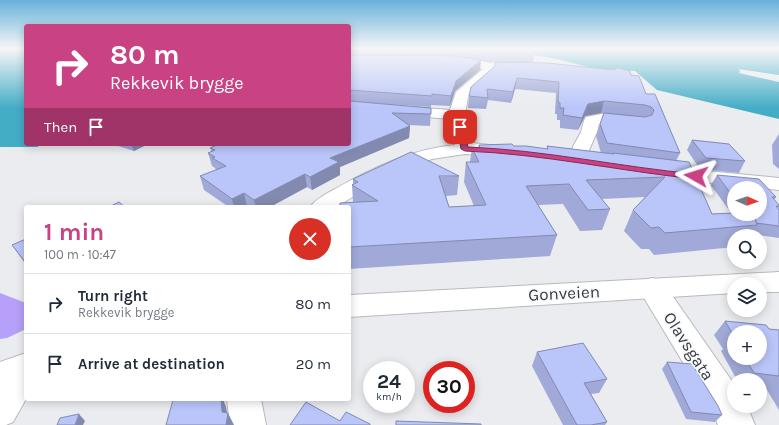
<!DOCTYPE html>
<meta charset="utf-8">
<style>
body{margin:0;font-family:Karla,sans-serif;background:#f2f2f3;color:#1f2937;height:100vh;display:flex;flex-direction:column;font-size:15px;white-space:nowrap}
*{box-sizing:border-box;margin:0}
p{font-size:13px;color:#747a83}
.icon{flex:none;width:22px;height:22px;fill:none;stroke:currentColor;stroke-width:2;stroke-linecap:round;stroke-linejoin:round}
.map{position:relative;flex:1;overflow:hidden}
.sheet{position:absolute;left:24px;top:205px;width:327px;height:196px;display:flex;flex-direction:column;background:#fff;border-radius:4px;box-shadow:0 2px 10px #0003}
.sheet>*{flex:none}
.hud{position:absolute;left:24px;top:24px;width:327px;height:122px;border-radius:4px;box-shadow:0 2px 10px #0003;background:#c94283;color:#fff;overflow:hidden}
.needle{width:26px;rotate:92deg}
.buttons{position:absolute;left:727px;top:181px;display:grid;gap:8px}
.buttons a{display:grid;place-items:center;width:40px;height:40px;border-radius:50%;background:#fff;box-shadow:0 2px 10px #0003;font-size:20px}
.speed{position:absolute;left:363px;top:361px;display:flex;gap:8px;font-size:20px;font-weight:700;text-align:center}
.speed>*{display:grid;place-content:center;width:52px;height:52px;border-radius:50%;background:#fff;box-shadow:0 2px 10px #0003;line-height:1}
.speed small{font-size:10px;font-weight:400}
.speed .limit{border:6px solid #d22;background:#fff;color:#111}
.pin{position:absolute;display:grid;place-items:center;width:34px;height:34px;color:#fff;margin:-17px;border-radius:8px;box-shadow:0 2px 6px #0006}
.me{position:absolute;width:44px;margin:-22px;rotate:276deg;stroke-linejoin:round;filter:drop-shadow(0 0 3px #0008)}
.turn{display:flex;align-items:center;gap:14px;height:84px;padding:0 20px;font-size:18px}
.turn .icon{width:52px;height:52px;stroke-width:2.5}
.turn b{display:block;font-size:28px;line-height:34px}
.then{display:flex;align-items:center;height:38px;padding:0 20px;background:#0003;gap:8px;font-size:15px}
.round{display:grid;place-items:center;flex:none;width:42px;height:42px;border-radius:21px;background:#f2f2f3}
.head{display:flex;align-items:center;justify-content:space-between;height:68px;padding:0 20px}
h1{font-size:24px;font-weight:700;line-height:30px;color:#c94283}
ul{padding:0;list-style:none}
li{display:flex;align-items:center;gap:12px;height:60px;padding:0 20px;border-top:1px solid #e0e1e3}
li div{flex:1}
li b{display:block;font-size:15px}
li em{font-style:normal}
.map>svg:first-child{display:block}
</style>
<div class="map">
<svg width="779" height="425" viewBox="0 0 779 425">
<rect width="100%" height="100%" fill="#eaecef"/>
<path fill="#b7a0f9" d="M0,293L26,303V329L7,338L0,339Z"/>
<g fill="#44adc6">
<path d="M0,49H26V144H44L37,147H0Z"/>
<path d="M500,49H779V75L739,69L740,71L739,73L779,82V119L657,90L635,71L592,68L557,59Z"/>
</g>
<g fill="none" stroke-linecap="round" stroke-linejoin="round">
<g stroke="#b8babc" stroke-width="2">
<g id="minor">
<path d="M451,58H470L490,63L524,64L528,65L530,68L528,71L524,72L494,71L491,76L468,97L465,115L472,143L508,147L511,151L508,155L502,156L465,154L432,159L415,165L379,181L336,207H310C316,199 326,194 335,189C372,168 412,149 455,145L450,119L349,110V102L450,110L456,92L483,69L470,66L447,63L445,61L447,59Z"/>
<path d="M601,114L638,119L640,122L638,125L632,127L599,124L597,132L589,150L590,160L588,164L581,166L574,164C566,152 576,143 581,132C583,126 583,121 586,117Z"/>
<path d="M665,167L779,178V190L658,177L655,173L658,169Z"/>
<path d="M652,278L662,281L734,384V406H747L755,425H718L713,412L638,288L642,281Z"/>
<path d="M26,355V399L13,422L6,425H0V380L14,360Z"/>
<path d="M227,399H261L266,425H230Z"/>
</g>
</g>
<g stroke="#b8babc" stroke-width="2">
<g id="tertiary">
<path d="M779,272V292H760V284H734V293L349,317V295Z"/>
<path d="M26,353V383L0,392V362Z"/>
</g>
</g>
<use href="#minor" fill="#fff" fill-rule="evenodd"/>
<use href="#tertiary" fill="#fff" fill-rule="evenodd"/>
</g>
<g fill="#a0a9d7" fill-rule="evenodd">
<path d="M349,49H534L535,53L533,62H490L471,59L480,70L455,91L450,106L431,105V107L387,104L431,108L430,126L408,125L410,126L409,138L340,167V175L312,190L307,187L270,207H229L204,190L200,176L216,170L215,168L212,166L208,153L212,152L210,148L349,144Z"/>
<path d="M494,67L631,75L646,94L680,153L676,161L712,214L731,213L711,185L717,175L776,197L774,200L779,205V207L778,209L779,210V238L751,234L749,236H734V247L654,255L649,249H641L624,231L633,210L645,197L601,199L610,209L602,230L580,231L563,204L538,205L557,235L550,256L349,269V207L353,202L352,185L353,184V179L459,176L457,195L446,196L449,207L474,206L464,182L466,162H470L472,148H478L479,145L547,149V146L601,153L596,136L600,124L641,117L601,113L585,116L578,130L560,128V120H557V114H555L556,93L515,89L511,103L488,100L486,109L468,108L469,96ZM734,188L760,214H734Z"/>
<path d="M779,134V169L773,164L772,145Z"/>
<path d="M692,140L745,161L739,173L700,169L687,150Z"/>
<path d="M112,144H148L134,151Z"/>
<path d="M26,239V265L12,245Z"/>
<path d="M725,321L769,329L779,330V410L767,390L760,389V380H737L721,351L723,349L714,335ZM734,332L760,358H734Z"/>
<path d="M537,352L607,379L599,393L591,394L607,422L605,425H563L532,366Z"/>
<path d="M667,362L722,415L715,422L686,419L662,369Z"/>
</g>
<g fill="#828aaf">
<path d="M481,60L480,70L455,91L450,106L451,96L456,81Z"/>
<path d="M517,78L515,89L511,103L513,92Z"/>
<path d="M604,101L601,113L585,116L578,130L582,118L588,104Z"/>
<path d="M410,126L409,138L340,167V175L312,190L310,177L330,158Z"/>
<path d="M131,144H148L134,151Z"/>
<path d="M305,174L307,187L270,207H256L254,200Z"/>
<path d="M244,193L247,207H234L232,199Z"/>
<path d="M221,399H223L226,407L228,417V413L234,425H226L222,412Z"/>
<path d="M79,414L85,421L83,425H75Z"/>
</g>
<g fill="#bac5fa" stroke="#828aaf">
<path d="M465,49H534L535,53L491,52Z"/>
<path d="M349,55L456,56L481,60L456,81L451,96L432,94V96L349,90Z"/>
<path d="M496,62L548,63L613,70L618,68L630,71L631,75L639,76L646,94H655L680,153L607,143L600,124L604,113L645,117L652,115L654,110L651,107L645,105L604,101L588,104L582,118L563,115L564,108H560V103L558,102L559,82L517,78L513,92L487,89L488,98L469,96L471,87L494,67Z"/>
<path d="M349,101L431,108V114L392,113L410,126L330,158L339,162L310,177L305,174L254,200L244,193L232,199L200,176L226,166L212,158L215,157L208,153L215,150L210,148L219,144H349Z"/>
<path d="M692,140L729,144L745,161L706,158Z"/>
<path d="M512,144L514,146H526L548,149L547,146L614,154L613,153L689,162L712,214L734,213V214H755L757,225L665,233L659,227L651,228L633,210L665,177L586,180L610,209L588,210L569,184L526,186L557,235L349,247V207H340V203L378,201L352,185L358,182L353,179L411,152L459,176H439L449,207L486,205L466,162H479L472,148H480L479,145Z"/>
<path d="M717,175L759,179L776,197H772L779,205V206H776L779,210V226L756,223L755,214H760V188H734V198Z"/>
<path d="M119,202L125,207H109Z"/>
<path d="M26,239V263L12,245Z"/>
<path d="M725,321L766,325L769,329L779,330V376L754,373L745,358H760V332H734V336Z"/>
<path d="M583,343L607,379L584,383L607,422L591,425H577L537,352Z"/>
<path d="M667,362L692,364L718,406L722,415L691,412Z"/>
<path d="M177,399H221L222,412L228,413L226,425H166L173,400Z"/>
<path d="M306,402L340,421L346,412L370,424V425H290Z"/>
<path d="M79,414L75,425H57L60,418Z"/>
<path d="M396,421L481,424V425H396Z"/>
</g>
<linearGradient id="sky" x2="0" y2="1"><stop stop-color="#66b1da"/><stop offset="0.45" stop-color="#f6f6f8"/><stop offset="1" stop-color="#f6f6f8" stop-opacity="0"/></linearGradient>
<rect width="779" height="108" fill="url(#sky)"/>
<path fill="#c94283" stroke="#832b55" d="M457,125L463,127L468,147C545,150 620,167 696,174L701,176L696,179C619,171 543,154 465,151L461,149Z"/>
<g text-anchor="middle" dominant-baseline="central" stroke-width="3.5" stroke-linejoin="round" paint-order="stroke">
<g font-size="17" fill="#393a3b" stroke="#f7fafd">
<text transform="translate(564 293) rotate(-3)">Gonveien</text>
<text transform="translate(689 346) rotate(57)">Olavsgata</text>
</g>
</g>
</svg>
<div class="buttons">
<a><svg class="needle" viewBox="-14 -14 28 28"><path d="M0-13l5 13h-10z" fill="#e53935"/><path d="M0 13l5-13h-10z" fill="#747a83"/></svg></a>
<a><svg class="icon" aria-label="search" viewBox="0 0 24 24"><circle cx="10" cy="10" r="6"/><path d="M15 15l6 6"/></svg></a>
<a><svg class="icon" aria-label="layers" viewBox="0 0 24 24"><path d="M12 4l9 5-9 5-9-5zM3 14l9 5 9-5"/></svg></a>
<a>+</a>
<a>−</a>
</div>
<div class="speed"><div>24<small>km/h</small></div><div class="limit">30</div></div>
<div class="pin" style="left:460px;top:127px;background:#d93025"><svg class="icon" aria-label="arrive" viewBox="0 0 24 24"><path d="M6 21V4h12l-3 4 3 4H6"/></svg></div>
<svg class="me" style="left:696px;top:176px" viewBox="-20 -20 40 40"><path d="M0-17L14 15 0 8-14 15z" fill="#c94283" stroke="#fff" stroke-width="4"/></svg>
<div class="hud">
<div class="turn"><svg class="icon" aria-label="right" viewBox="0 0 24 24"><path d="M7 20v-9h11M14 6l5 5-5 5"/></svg><div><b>80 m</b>Rekkevik brygge</div></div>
<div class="then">Then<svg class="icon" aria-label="arrive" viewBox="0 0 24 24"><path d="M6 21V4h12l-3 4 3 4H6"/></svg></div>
</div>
<section class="sheet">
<div class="head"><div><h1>1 min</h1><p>100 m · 10:47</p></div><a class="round" style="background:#d93025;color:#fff"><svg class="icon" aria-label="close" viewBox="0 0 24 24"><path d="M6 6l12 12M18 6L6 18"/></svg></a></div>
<ul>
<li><svg class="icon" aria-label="right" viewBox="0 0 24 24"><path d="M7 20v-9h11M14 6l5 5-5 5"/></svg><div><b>Turn right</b><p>Rekkevik brygge</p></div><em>80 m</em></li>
<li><svg class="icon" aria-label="arrive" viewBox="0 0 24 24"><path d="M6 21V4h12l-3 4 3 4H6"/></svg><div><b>Arrive at destination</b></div><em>20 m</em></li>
</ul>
</section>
</div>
